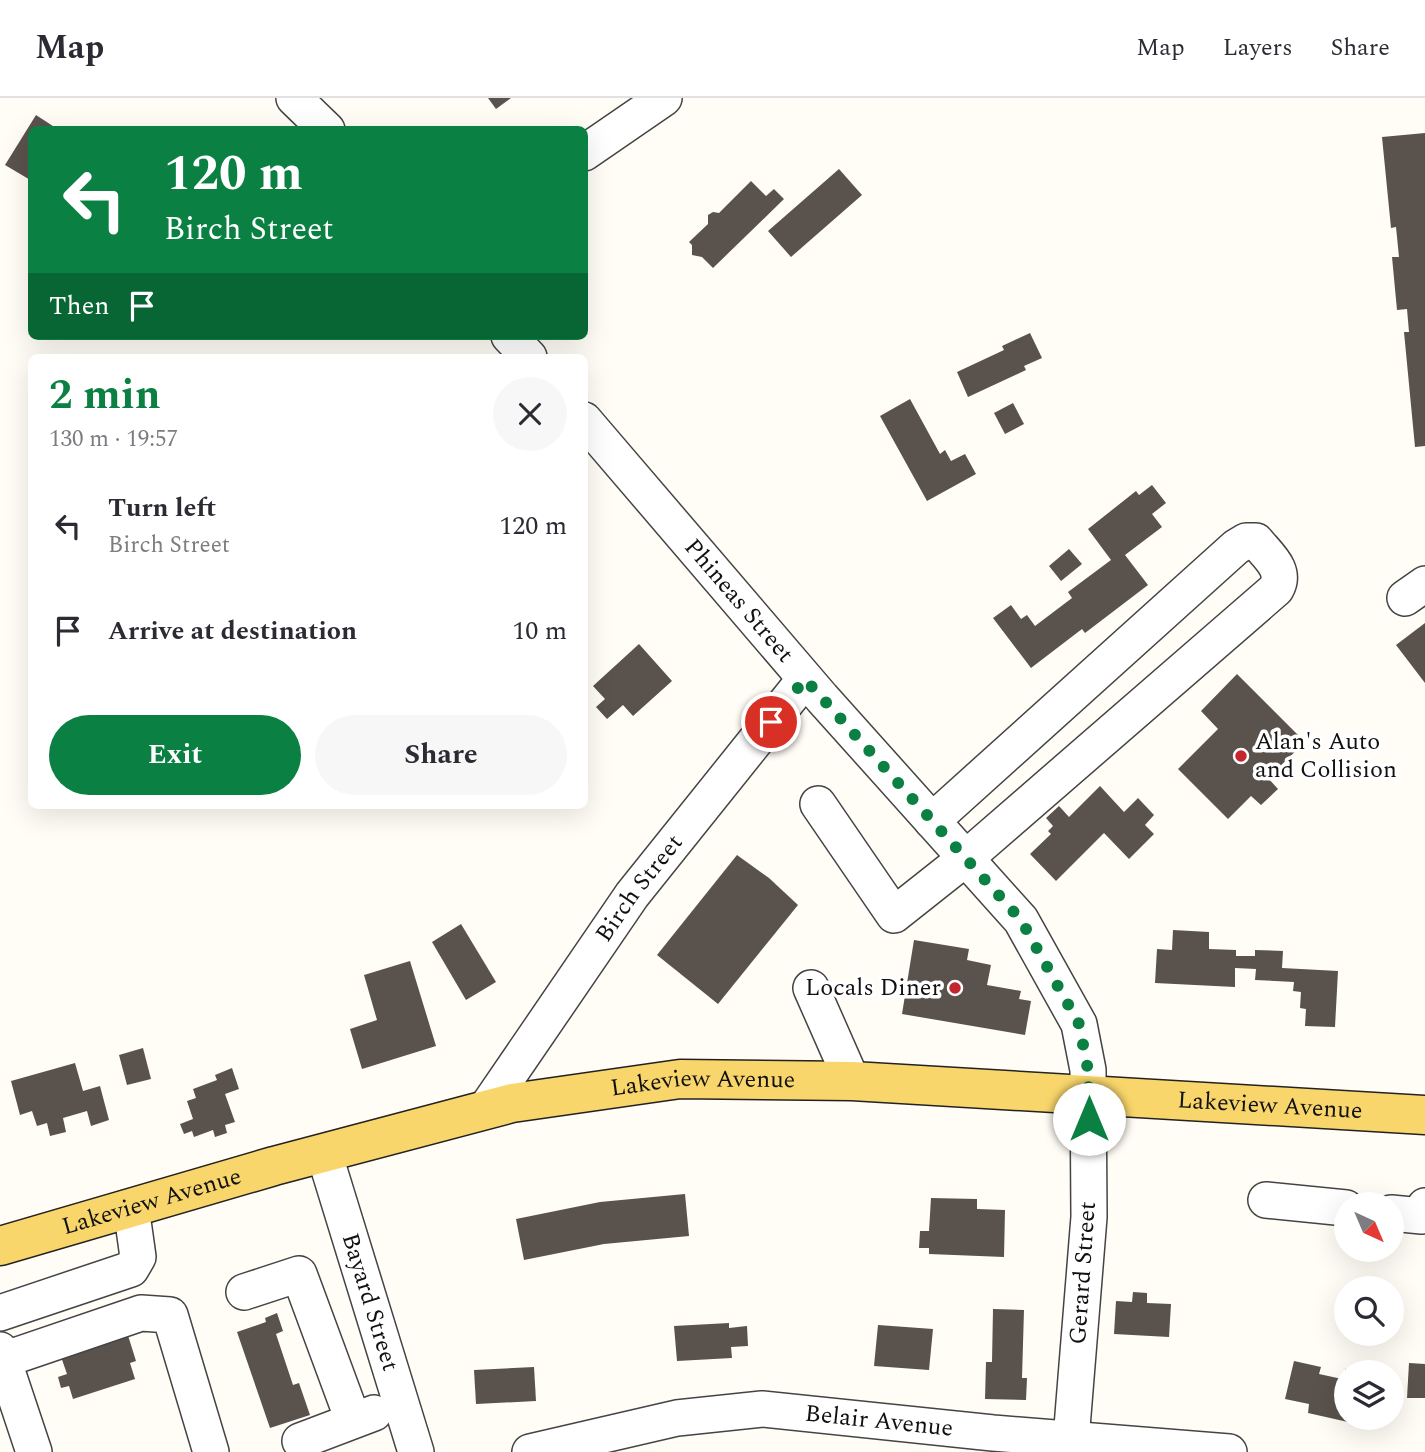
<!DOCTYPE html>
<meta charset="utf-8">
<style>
body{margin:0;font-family:Spectral,serif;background:#f7f7f7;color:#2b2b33;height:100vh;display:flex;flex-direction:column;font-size:26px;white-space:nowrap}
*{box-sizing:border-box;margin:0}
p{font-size:23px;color:#7c7c81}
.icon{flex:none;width:38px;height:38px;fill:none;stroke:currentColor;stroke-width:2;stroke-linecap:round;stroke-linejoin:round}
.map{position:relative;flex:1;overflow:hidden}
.side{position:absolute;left:28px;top:256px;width:560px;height:455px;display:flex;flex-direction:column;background:#fff;border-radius:10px;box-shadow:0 7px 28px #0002}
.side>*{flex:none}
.guide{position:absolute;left:28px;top:28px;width:560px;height:214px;border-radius:10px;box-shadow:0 7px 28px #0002;background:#0b8043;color:#fff;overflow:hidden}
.needle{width:46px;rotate:136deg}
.controls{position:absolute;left:1334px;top:1094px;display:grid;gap:14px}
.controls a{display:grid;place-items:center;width:70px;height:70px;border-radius:50%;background:#fff;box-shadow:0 7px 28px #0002;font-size:35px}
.pin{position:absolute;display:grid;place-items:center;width:60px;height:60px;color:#fff;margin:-30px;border:4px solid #fff;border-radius:50%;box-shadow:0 2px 7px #0007}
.me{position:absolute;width:77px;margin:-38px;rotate:0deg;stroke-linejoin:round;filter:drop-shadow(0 0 5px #0008)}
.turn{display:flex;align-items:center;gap:24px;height:147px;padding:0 21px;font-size:32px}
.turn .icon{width:91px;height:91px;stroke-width:2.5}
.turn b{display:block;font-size:49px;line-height:60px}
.then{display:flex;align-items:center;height:66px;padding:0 21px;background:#0003;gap:14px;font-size:26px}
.round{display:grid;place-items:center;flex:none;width:74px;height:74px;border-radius:37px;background:#f7f7f7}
.overview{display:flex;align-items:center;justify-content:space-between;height:119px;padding:0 21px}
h1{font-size:42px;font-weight:700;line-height:52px;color:#0b8043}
.action{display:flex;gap:14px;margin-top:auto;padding:14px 21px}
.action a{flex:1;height:80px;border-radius:42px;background:#0b8043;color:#fff;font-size:28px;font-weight:700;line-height:80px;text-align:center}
.action a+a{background:#f7f7f7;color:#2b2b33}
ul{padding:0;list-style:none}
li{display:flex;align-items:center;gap:21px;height:105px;padding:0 21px}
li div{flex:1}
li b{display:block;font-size:26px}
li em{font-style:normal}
header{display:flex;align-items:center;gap:42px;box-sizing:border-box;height:98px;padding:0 35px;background:#fff;border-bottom:2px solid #e1e1e2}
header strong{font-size:33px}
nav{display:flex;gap:38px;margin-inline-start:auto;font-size:24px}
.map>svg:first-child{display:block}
</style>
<header>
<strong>Map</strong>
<nav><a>Map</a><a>Layers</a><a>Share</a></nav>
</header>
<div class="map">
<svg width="1425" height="1354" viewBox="0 0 1425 1354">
<rect width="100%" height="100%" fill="#fffdf5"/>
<g fill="#5a524d">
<path d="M488,0H511L496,11Z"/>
<path d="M36,17L59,32H32V83L5,67Z"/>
<path d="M1425,35V348L1415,349L1404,234H1409L1407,211L1397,212L1392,159H1399L1396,129L1391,130L1382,39Z"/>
<path d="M839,71L862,97L791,159L768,133Z"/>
<path d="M751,83L766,98L774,91L784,101L713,170L702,159L692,157V147L689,144L708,126V117L713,114L719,115Z"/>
<path d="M1030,235L1042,260L1024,268L1026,272L968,299L957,274L1004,252L1002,248Z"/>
<path d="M910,301L940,356L945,352L951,363L965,356L976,376L927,403L880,318Z"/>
<path d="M1013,305L1024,326L1005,336L994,315Z"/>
<path d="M1152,387L1166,405L1152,416L1162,429L1125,457L1148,487L1085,535L1082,531L1031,570L993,520L1011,507L1021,521L1027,517L1035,528L1072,500L1068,494L1111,462L1088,431L1136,393L1139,397Z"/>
<path d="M1069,451L1082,466L1061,483L1049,468Z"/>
<path d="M1425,525V585L1396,547Z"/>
<path d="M639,546L672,583L633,618L623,607L607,621L596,609L605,601L593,588Z"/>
<path d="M1237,576L1305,644L1268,680L1278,691L1261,707L1251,698L1228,721L1178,671L1218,631L1201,613Z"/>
<path d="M1100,688L1124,714L1138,700L1154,717L1145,727L1154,736L1129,761L1104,735L1056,783L1030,756L1051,736L1048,733L1053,728L1046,720L1059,708L1069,719Z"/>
<path d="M737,757L769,780L798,807L718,906L657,857Z"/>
<path d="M461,826L496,884L466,902L432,844Z"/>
<path d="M1173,832L1209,834V851L1236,852V858H1255V852L1283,853L1282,870L1338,873L1335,929L1305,928L1306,911L1300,910L1301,894L1293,893L1294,884L1255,882L1256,871L1235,870V889L1155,885L1157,851L1172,852Z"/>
<path d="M914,842L969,851L967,862L991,867L987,887L1021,893L1019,901L1031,903L1025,937L902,916Z"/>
<path d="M410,863L436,948L362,971L350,931L377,922L364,877Z"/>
<path d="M143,950L151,981L127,987L119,957Z"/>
<path d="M75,965L83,993L100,988L109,1022L91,1028L87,1013L63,1020L66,1034L50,1038L47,1025L37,1028L32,1013L20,1017L11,983Z"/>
<path d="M232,970L239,991L225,996L235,1024L225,1027L227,1035L215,1039L213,1032L194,1039L192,1033L184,1036L180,1026L193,1021L187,1003L196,1000L193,991L217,982L215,977Z"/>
<path d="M685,1096L689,1138L604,1146L524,1162L516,1121L600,1104Z"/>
<path d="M931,1100L977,1101V1111L1005,1112L1004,1159L929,1156V1150H919L920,1133H929Z"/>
<path d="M1133,1194L1147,1195V1205L1171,1206L1169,1239L1114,1236L1116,1203L1132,1204Z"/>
<path d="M993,1211L1024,1212L1022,1280H1027L1026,1302L985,1301L986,1264H992Z"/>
<path d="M277,1215L283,1233L276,1236L293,1287L299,1285L310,1317L270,1330L237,1234L266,1224L265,1220Z"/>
<path d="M729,1225V1230L747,1228L748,1248L731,1249L732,1260L677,1263L674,1228Z"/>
<path d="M878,1227L933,1231L929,1272L874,1268Z"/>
<path d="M126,1231L136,1263L130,1265L135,1281L73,1301L69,1288L61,1290L58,1279L67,1276L59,1253Z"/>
<path d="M1294,1263L1321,1269L1319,1276L1342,1281L1346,1270V1320H1349L1348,1324L1308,1315L1309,1306L1285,1301Z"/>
<path d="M1409,1265L1425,1266V1300H1407Z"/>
<path d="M534,1269L536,1303L476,1306L474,1272Z"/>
</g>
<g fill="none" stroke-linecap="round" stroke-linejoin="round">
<g stroke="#444" stroke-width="38">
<g id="minor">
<path d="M294,0L327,32"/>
<path d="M584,55L664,0"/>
<path d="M509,238L529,259"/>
<path id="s1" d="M584,322L822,600L1021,822L1079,926L1088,972L1089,1119L1070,1354"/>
<path d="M1405,500L1425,486"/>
<path d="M818,706L894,817L966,760L1276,491C1287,472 1268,458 1256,443H1246L1236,449L932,723"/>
<path d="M811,890L852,983"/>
<path id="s2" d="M485,1012L632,797L805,581"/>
<path id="s3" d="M324,1055L416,1354"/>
<path d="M1266,1102L1346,1110"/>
<path d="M1391,1115L1422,1118L1425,1108"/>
<path d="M244,1194L299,1176L353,1322"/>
<path d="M0,1215L131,1171L138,1159L131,1109"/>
<path d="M0,1252L34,1354"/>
<path d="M3,1262L141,1215L170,1217L211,1354"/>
<path d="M300,1343L374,1315"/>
<path id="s4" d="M530,1354L677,1320L762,1311L993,1335L1229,1354"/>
</g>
</g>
<g stroke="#222" stroke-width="41">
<g id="major">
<path id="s5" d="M0,1148L274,1068L512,1005L680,981L852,983L1425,1017"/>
</g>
</g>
<use href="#minor" stroke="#fff" stroke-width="35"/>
<use href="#major" stroke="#f9d66b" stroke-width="38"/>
</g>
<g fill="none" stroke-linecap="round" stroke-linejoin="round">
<path stroke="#0b8043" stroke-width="12" stroke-dasharray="0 21.6" d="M771,624L805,581L1021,822L1079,926L1088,972L1089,1021"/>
</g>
<g fill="#c4262e" stroke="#fff" stroke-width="2.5">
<circle cx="1241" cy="658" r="7"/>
<circle cx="955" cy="890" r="7"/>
</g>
<g text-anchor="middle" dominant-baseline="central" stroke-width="7" stroke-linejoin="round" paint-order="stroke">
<g font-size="24" fill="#111" stroke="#fff">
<text stroke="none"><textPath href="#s1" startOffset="238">Phineas Street</textPath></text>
<text stroke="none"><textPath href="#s2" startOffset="270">Birch Street</textPath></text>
<text stroke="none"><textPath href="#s5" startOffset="724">Lakeview Avenue</textPath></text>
<text stroke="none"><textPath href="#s5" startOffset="1292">Lakeview Avenue</textPath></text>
<text stroke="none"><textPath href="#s5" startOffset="158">Lakeview Avenue</textPath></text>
<text transform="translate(1083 1175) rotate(-86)">Gerard Street</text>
<text stroke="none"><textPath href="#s3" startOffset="156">Bayard Street</textPath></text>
<text stroke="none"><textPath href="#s4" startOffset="354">Belair Avenue</textPath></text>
</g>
<g font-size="24" fill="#111" stroke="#fff" text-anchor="start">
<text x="1255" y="644">Alan's Auto<tspan x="1255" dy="28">and Collision</tspan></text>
<text x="941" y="890" text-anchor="end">Locals Diner</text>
</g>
</g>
</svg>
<div class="controls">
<a><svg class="needle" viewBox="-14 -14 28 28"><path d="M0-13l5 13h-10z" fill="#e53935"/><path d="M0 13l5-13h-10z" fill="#7c7c81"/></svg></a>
<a><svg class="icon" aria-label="search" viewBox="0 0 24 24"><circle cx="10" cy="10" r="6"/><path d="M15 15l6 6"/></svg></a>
<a><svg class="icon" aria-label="layers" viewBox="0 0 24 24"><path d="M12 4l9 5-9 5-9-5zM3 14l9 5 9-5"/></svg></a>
</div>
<div class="pin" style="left:771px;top:624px;background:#d93025"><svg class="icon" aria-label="arrive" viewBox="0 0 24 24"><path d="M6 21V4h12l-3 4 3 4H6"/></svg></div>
<svg class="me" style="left:1089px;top:1021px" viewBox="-20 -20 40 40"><circle r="19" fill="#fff"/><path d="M0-13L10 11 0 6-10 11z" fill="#0b8043"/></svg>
<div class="guide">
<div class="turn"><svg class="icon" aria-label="left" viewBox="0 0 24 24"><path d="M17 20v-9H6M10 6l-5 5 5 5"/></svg><div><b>120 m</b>Birch Street</div></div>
<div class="then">Then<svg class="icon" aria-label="arrive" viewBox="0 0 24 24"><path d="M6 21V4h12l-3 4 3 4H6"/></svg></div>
</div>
<section class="side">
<div class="overview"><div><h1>2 min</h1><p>130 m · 19:57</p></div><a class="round"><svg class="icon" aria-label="close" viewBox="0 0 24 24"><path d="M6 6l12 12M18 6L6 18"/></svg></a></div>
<ul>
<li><svg class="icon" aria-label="left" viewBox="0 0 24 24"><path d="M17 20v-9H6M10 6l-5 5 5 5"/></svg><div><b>Turn left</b><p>Birch Street</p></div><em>120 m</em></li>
<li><svg class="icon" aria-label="arrive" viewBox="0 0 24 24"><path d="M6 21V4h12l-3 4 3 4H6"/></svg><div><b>Arrive at destination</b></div><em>10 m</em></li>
</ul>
<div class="action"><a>Exit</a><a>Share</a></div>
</section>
</div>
